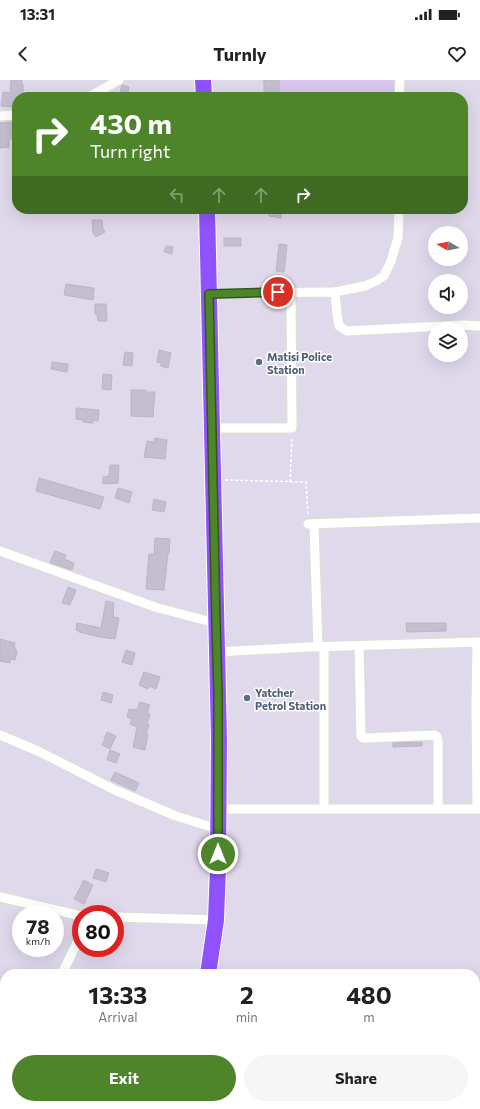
<!DOCTYPE html>
<style>
body{margin:0;font-family:Commissioner,sans-serif;background:#f6f6f6;color:#202124;height:100vh;display:flex;flex-direction:column;font-size:15px;white-space:nowrap}
*{box-sizing:border-box;margin:0}
p{font-size:13px;color:#757577}
.icon{flex:none;width:22px;height:22px;fill:none;stroke:currentColor;stroke-width:2;stroke-linecap:round;stroke-linejoin:round}
.map{position:relative;flex:1;overflow:hidden}
.side{position:absolute;left:0px;top:889px;width:480px;height:140px;display:flex;flex-direction:column;background:#fff;border-radius:16px 16px 0 0;box-shadow:0 4px 16px #0002}
.side>*{flex:none}
.hud{position:absolute;left:12px;top:12px;width:456px;height:122px;border-radius:16px;box-shadow:0 4px 16px #0002;background:#4e852b;color:#fff;overflow:hidden}
.needle{width:26px;rotate:279deg}
.tools{position:absolute;left:428px;top:146px;display:grid;gap:8px}
.tools a{display:grid;place-items:center;width:40px;height:40px;border-radius:50%;background:#fff;box-shadow:0 4px 16px #0002;font-size:20px}
.speed{position:absolute;left:12px;top:825px;display:flex;gap:8px;font-size:20px;font-weight:700;text-align:center}
.speed>*{display:grid;place-content:center;width:52px;height:52px;border-radius:50%;background:#fff;box-shadow:0 4px 16px #0002;line-height:1}
.speed small{font-size:10px;font-weight:400}
.speed .limit{border:6px solid #d22;background:#fff;color:#111}
.pin{position:absolute;display:grid;place-items:center;width:34px;height:34px;color:#fff;margin:-17px;border:2px solid #fff;border-radius:50%;box-shadow:0 1px 4px #0007}
.me{position:absolute;width:44px;margin:-22px;rotate:0deg;stroke-linejoin:round;filter:drop-shadow(0 0 3px #0008)}
.turn{display:flex;align-items:center;gap:14px;height:84px;padding:0 12px;font-size:18px}
.turn .icon{width:52px;height:52px;stroke-width:2.5}
.turn b{display:block;font-size:28px;line-height:34px}
.lanes{display:flex;align-items:center;height:38px;padding:0 12px;background:#0003;justify-content:center;gap:20px;direction:ltr}
.lanes .off{opacity:.35}
.eta{display:flex;justify-content:space-evenly;align-items:center;height:68px;text-align:center}
.eta b{font-size:24px;font-weight:700;line-height:28px}
.button{display:flex;gap:8px;margin-top:auto;padding:8px 12px}
.button a{flex:1;height:46px;border-radius:24px;background:#4e852b;color:#fff;font-size:16px;font-weight:700;line-height:46px;text-align:center}
.button a+a{background:#f6f6f6;color:#202124}
.status{display:flex;justify-content:space-between;align-items:center;height:28px;padding:0 20px;background:#fff;direction:ltr}
.status svg{height:11px;fill:currentColor}
header{display:flex;justify-content:space-between;align-items:center;height:52px;padding:0 12px;background:#fff;font-size:18px;font-weight:700}
.map>svg:first-child{display:block}
</style>
<div class="status"><b>13:31</b><svg viewBox="0 0 49 12"><path d="M0 12V9h3v3zM5 12V6h3v6zM10 12V3h3v9zM15 12V0h3v12zM26 1h20v11H26zM47 4h2v5h-2z"/></svg></div>
<header><svg class="icon" aria-label="back" viewBox="0 0 24 24"><path d="M15 5l-7 7 7 7"/></svg>Turnly<svg class="icon" aria-label="heart" viewBox="0 0 24 24"><path d="M12 20l-8-8c-3-5 5-10 8-4 3-6 11-1 8 4z"/></svg></header>
<div class="map">
<svg width="480" height="1029" viewBox="0 0 480 1029">
<rect width="100%" height="100%" fill="#e0d9ec"/>
<path fill="#d9c7ef" d="M262,0H397L396,17H267Z"/>
<g fill="#c4bece" stroke="#bcb3c7">
<path d="M11,0H22L21,4H23V17H16L15,27L1,26L3,12L10,13Z"/>
<rect x="264" y="0" width="15" height="17"/>
<path d="M122,5L129,7L127,17H119Z"/>
<path d="M17,42V59H9V67L0,68V43Z"/>
<path d="M270,129L281,131V138L269,136Z"/>
<path d="M92,140H102L103,149L105,152L96,157L93,153Z"/>
<rect x="224" y="158" width="17" height="8"/>
<path d="M279,164L287,165L284,192L276,191Z"/>
<path d="M166,166L173,167L172,174L164,172Z"/>
<path d="M66,204L94,208L93,220L64,215Z"/>
<path d="M95,224H106L107,241H98L97,234H95Z"/>
<path d="M159,270L171,273L168,288L161,286V283L157,282Z"/>
<path d="M125,272L133,273L132,286L123,285Z"/>
<path d="M52,282L68,284L67,292L51,289Z"/>
<path d="M103,294L112,295L111,310L102,309Z"/>
<path d="M131,310H146V312H155L153,337L131,336Z"/>
<path d="M76,328L99,330L98,341L93,340V343L83,342V340L76,339Z"/>
<path d="M155,358L167,360L165,379L144,377L147,361L154,362Z"/>
<path d="M110,385H119L118,403L103,404V397L109,396Z"/>
<path d="M39,398L104,417L100,429L36,411Z"/>
<path d="M118,408L132,412L129,423L115,418Z"/>
<path d="M154,419L166,422L164,432L152,430Z"/>
<path d="M155,458L170,459L169,473H168L164,510L146,509L149,474H154Z"/>
<path d="M55,471L66,475L64,479L74,483L72,490L50,483Z"/>
<path d="M68,507L76,510L70,525L62,523Z"/>
<path d="M106,521L114,523L113,537L119,538L115,559L100,557L79,552V551L76,550L77,543L101,548Z"/>
<path d="M406,543H446V551L407,552Z"/>
<path d="M0,559L15,563L14,568H16L15,570L17,571L15,580L11,579L10,583L0,581Z"/>
<path d="M126,570L135,573L132,585L122,582Z"/>
<path d="M144,592L160,597L156,609L149,606L148,609L139,605Z"/>
<path d="M103,612L113,615L111,623L101,620Z"/>
<path d="M140,622L150,625L147,633L150,634L147,644L149,645L146,654H148L145,670L133,667L137,647L130,644L132,639L127,637L129,629L137,630Z"/>
<path d="M107,652L116,656L110,669L102,665L105,659H104Z"/>
<path d="M422,662V666L393,667V663Z"/>
<path d="M110,670L120,674L116,683L107,680Z"/>
<path d="M115,692L139,703L135,711L111,700Z"/>
<path d="M96,789L109,793L106,802L93,798Z"/>
<path d="M84,800L93,805L84,824L74,819Z"/>
</g>
<g fill="none" stroke-linecap="round" stroke-linejoin="round">
<g stroke="#d7e3cf" stroke-width="11">
<g id="minor">
<path d="M89,17L119,0"/>
<path d="M399,17L400,0"/>
<path d="M0,36L17,35"/>
<path d="M335,212L365,206L376,201L384,196L391,181L398,158L399,129"/>
<path d="M209,213L335,212L337,234L339,246L347,251L463,245L480,246"/>
<path d="M212,348H292L291,212"/>
<path d="M308,444L480,438"/>
<path d="M314,444L318,567"/>
<path d="M0,471L158,528L216,543"/>
<path d="M359,566L361,656L363,658H366L435,655L437,657L438,661V729"/>
<path d="M324,567V729"/>
<path d="M217,572L308,567L480,562"/>
<path d="M0,655L38,671L115,710L176,736L218,749"/>
<path d="M218,729H480"/>
<path d="M477,729L476,625L477,562"/>
<path d="M0,817L81,836"/>
<path d="M115,837L216,840"/>
<path d="M62,894L81,854"/>
<path d="M0,919L5,921"/>
<path d="M0,1021L5,1011"/>
</g>
</g>
<g stroke="#fff" stroke-width="18">
<g id="trunk">
<path d="M203,0L204,17"/>
<path d="M207,129L219,659L218,787L216,840L208,894"/>
<path d="M178,1029L180,1024"/>
</g>
</g>
<g stroke="#fff" stroke-width="1.5" stroke-dasharray="3 2" stroke-linecap="butt">
<path d="M225,400L306,402L308,436"/>
<path d="M290,402L292,358"/>
</g>
<use href="#minor" stroke="#fff" stroke-width="9"/>
<use href="#trunk" stroke="#9052fc" stroke-width="16"/>
</g>
<g fill="none" stroke-linecap="round" stroke-linejoin="round">
<g stroke="#33561c" stroke-width="10">
<path id="route" d="M218,774V614L216,543L209,214L278,212"/>
</g>
<use href="#route" stroke="#4e852b" stroke-width="7"/>
</g>
<g fill="#5c6f8a" stroke="#fff" stroke-width="1.5">
<circle cx="259" cy="282" r="4"/>
<circle cx="247" cy="618" r="4"/>
</g>
<g text-anchor="middle" dominant-baseline="central" stroke-width="3" stroke-linejoin="round" paint-order="stroke">
<g font-size="11" font-weight="bold" fill="#4e5e75" stroke="#fff" text-anchor="start">
<text x="267" y="276">Matisi Police<tspan x="267" dy="13">Station</tspan></text>
<text x="255" y="612">Yatcher<tspan x="255" dy="13">Petrol Station</tspan></text>
</g>
</g>
</svg>
<div class="tools">
<a><svg class="needle" viewBox="-14 -14 28 28"><path d="M0-13l5 13h-10z" fill="#e53935"/><path d="M0 13l5-13h-10z" fill="#757577"/></svg></a>
<a><svg class="icon" aria-label="sound" viewBox="0 0 24 24"><path d="M4 9h4l5-4v14l-5-4H4zM17 9q2 3 0 6"/></svg></a>
<a><svg class="icon" aria-label="layers" viewBox="0 0 24 24"><path d="M12 4l9 5-9 5-9-5zM3 14l9 5 9-5"/></svg></a>
</div>
<div class="speed"><div>78<small>km/h</small></div><div class="limit">80</div></div>
<div class="pin" style="left:278px;top:212px;background:#d93025"><svg class="icon" aria-label="arrive" viewBox="0 0 24 24"><path d="M6 21V4h12l-3 4 3 4H6"/></svg></div>
<svg class="me" style="left:218px;top:774px" viewBox="-20 -20 40 40"><circle r="17" fill="#4e852b" stroke="#fff" stroke-width="3"/><path d="M0-11L8 9 0 5-8 9z" fill="#fff"/></svg>
<div class="hud">
<div class="turn"><svg class="icon" aria-label="right" viewBox="0 0 24 24"><path d="M7 20v-9h11M14 6l5 5-5 5"/></svg><div><b>430 m</b>Turn right</div></div>
<div class="lanes"><svg class="icon off" aria-label="left" viewBox="0 0 24 24"><path d="M17 20v-9H6M10 6l-5 5 5 5"/></svg><svg class="icon off" aria-label="ahead" viewBox="0 0 24 24"><path d="M12 20V5M6 11l6-6 6 6"/></svg><svg class="icon off" aria-label="ahead" viewBox="0 0 24 24"><path d="M12 20V5M6 11l6-6 6 6"/></svg><svg class="icon" aria-label="right" viewBox="0 0 24 24"><path d="M7 20v-9h11M14 6l5 5-5 5"/></svg></div>
</div>
<section class="side">
<div class="eta">
<div><b>13:33</b><p>Arrival</p></div>
<div><b>2</b><p>min</p></div>
<div><b>480</b><p>m</p></div>
</div>
<div class="button"><a>Exit</a><a>Share</a></div>
</section>
</div>
